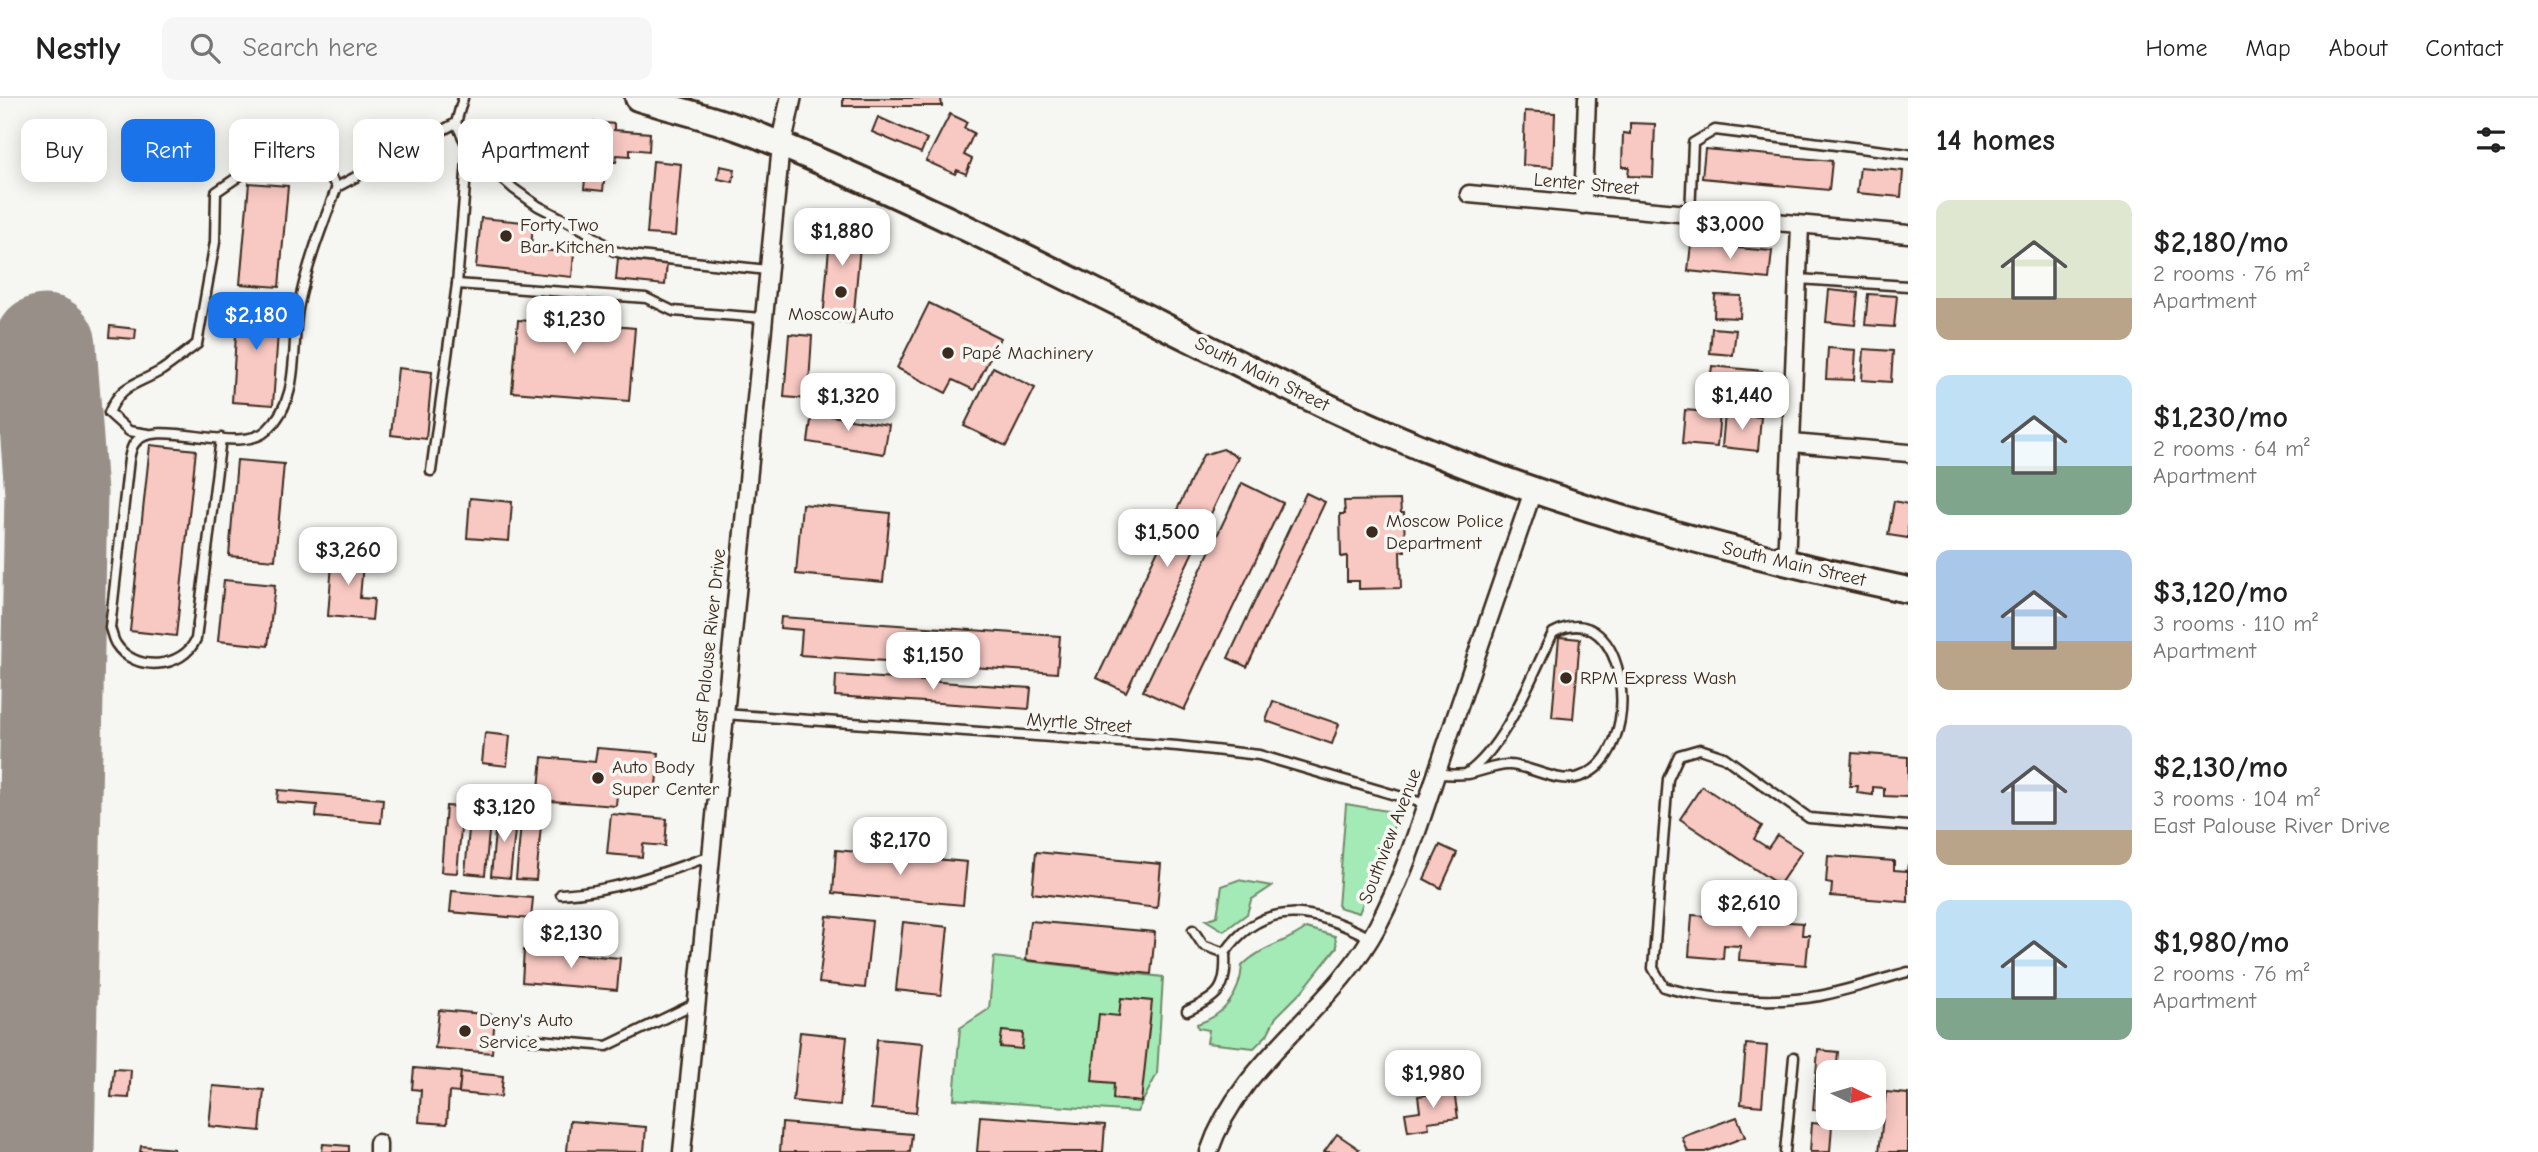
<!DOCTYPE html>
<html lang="en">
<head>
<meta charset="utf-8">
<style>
	body { margin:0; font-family:"Comic Neue",sans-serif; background:#f6f6f6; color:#222; height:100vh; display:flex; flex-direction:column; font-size:26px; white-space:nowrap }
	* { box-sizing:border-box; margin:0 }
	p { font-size:23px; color:#767676 }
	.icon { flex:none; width:38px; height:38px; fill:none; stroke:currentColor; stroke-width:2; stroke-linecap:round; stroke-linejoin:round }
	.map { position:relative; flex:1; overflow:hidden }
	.details { display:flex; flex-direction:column; background:#fff; width:630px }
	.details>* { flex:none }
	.banner { position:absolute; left:21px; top:21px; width:665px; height:63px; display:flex; gap:14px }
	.needle { width:46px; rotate:95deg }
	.tools { position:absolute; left:1816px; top:962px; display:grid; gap:14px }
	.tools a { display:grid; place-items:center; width:70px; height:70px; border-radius:14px; background:#fff; box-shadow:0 4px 18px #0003; font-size:35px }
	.price { position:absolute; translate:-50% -60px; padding:0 16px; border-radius:14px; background:#fff; color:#222; font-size:23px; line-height:46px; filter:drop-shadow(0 2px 4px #0008) }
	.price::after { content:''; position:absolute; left:50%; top:42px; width:21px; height:16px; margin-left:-10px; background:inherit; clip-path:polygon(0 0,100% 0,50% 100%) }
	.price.on { background:#1a73e8; color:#fff }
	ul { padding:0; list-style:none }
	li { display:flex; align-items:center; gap:21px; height:175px; padding:0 28px }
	li span { display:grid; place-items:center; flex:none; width:196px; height:140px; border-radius:14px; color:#555 }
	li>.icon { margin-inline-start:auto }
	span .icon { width:84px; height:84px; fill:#fffc; stroke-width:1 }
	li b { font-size:30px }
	h2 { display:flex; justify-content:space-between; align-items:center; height:84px; padding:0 28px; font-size:30px }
	.tag { padding:0 24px; border-radius:14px; background:#fff; box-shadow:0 4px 18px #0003; font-size:24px; line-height:63px }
	.tag.on { background:#1a73e8; color:#fff }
	header { display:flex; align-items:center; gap:42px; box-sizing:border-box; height:98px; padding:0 35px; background:#fff; border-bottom:2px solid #e0e0e0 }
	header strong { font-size:33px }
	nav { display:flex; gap:38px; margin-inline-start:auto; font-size:24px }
	.search { width:490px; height:63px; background:#f6f6f6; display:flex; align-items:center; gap:18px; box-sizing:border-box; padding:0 24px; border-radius:14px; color:#767676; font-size:26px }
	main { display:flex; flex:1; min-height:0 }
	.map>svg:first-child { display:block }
</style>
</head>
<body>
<header>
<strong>Nestly</strong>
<div class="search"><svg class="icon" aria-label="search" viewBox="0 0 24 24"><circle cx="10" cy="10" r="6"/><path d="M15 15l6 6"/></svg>Search here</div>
<nav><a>Home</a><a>Map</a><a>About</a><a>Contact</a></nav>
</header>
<main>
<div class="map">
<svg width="1908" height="1054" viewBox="0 0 1908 1054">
	<rect width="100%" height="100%" fill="#f6f6f2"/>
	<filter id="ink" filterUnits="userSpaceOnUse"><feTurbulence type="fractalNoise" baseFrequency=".0143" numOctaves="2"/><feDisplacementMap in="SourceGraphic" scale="14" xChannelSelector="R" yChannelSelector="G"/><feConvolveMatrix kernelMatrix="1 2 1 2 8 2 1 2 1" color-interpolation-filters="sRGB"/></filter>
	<g filter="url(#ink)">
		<!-- green -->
		<g fill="#a4eab6" stroke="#708a6a" stroke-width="2">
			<path d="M1346 706 1399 715 1359 815 1338 809Z"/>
			<path d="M1238 782 1272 788 1251 802 1247 816 1224 833 1206 822 1217 818 1222 788Z"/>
			<path d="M1306 830 1335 838 1337 849 1302 893 1276 919 1267 937 1254 950 1207 945 1209 932 1198 930 1197 926C1223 918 1240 898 1242 868 1261 848 1285 846 1306 830Z"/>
			<path d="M994 859 1163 879 1157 976 1137 1014 954 1001 960 930 989 911Z"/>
		</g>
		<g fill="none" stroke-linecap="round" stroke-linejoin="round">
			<!-- runway -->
			<path stroke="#989088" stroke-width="103" d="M43 1054 56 395 45 248"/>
		</g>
		<!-- building -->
		<g fill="#f8c8c2" stroke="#3b2a1e" stroke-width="2">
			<path d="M843 0H941L942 8H843Z"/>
			<path d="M1525 13 1555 15 1553 69 1523 67Z"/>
			<path d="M950 16 967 24 964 30 974 35 964 57 972 61 966 76 957 72 955 76 926 63Z"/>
			<path d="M878 19 927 41 921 55 872 34Z"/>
			<path d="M595 24 614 26V32L650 35 649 53 630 51V58L617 57 616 64H606L603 93 584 91 587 62 553 59 556 28 594 31Z"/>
			<path d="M1630 25 1655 26 1653 79 1628 78 1629 69H1622L1623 35 1630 36Z"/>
			<path d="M1705 51 1832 63 1829 92 1702 80Z"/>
			<path d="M653 63 681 66 675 138 647 136Z"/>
			<path d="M720 68 735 71 733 84 718 81Z"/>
			<path d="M1860 69 1903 73 1901 99 1857 95Z"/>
			<path d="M249 85 288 88 279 189 240 186Z"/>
			<path d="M832 113 858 115 855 147 860 148 853 225 823 222Z"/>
			<path d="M481 120 533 125 531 151 574 155 572 179 476 169Z"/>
			<path d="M1691 146 1772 153 1769 181 1688 173Z"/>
			<path d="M618 160 667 164 665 187 616 182Z"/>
			<path d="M1829 192 1858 195 1855 227 1826 224Z"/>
			<path d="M1868 196 1897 198 1894 229 1865 227Z"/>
			<path d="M1715 197 1741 198 1740 220 1714 219Z"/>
			<path d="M238 202 280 205 273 307 232 304Z"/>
			<path d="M929 205 1000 240 974 292 953 282 946 295 897 270Z"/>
			<path d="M545 209 614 217 613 228 635 230 629 303 512 294 518 222 544 224Z"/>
			<path d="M110 228 136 231 135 241 109 239Z"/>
			<path d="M1712 230 1736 232 1733 257 1710 255Z"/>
			<path d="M789 236 812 238 808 301 784 299Z"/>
			<path d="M1828 250 1856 252 1854 282 1826 281Z"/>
			<path d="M1864 251 1893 253 1891 284 1862 282Z"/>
			<path d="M1712 268 1762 273 1759 296 1709 291Z"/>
			<path d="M993 269 1035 290 1006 348 964 328Z"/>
			<path d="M398 270 432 274 426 341 391 337Z"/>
			<path d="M1685 312 1720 315 1717 349 1682 346Z"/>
			<path d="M812 315 889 327 884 356 808 344Z"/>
			<path d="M1725 316 1761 319 1758 353 1722 349Z"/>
			<path d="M150 347 196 352 176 538 130 533Z"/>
			<path d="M1223 351 1238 359 1126 594 1097 580 1203 357Z"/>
			<path d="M237 362 284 366 275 462 229 458Z"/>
			<path d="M1242 385 1283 405 1184 612 1143 593Z"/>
			<path d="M1306 395 1325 404 1247 569 1228 560Z"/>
			<path d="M470 400 512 404 509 443 467 440Z"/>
			<path d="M1400 402 1401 415H1404L1405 453H1400L1401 490 1359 491V483H1347V458L1341 459 1340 416H1345L1344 403Z"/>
			<path d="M1894 403 1908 406V440L1888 437Z"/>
			<path d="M802 406 890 415 883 484 796 476Z"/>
			<path d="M333 452 364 454 360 500 374 501 372 522 328 518Z"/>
			<path d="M224 482 275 487 268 548 218 543Z"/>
			<path d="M781 519 1060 538 1057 575 800 557 802 532 780 530Z"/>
			<path d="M1559 539 1580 541 1573 621 1552 619Z"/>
			<path d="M836 577 1031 590 1029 611 835 598Z"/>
			<path d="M1273 603 1339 626 1332 646 1266 623Z"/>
			<path d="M485 635 510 638 507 668 482 665Z"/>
			<path d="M597 650 659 655 655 699 617 696 616 708 538 702 542 659 595 664Z"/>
			<path d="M1852 655 1908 659V699L1884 698V690L1873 689V697L1857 695 1858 688H1850Z"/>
			<path d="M1702 688 1762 728 1754 741 1768 750 1777 737 1802 753 1779 787 1680 721Z"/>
			<path d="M278 692 383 701 381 725 316 719 317 707 277 704Z"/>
			<path d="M446 708 463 709 457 775 441 774Z"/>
			<path d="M471 710 491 712 485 777 465 775Z"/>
			<path d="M497 712 517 714 510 780 491 778Z"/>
			<path d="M522 714 542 716 536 782 516 781Z"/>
			<path d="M611 716 667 721 665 748 643 746 642 759 607 756Z"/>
			<path d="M1440 747 1457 755 1441 790 1424 781Z"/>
			<path d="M836 752 967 764 963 807 833 795Z"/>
			<path d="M1036 754 1161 766 1157 810 1032 795Z"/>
			<path d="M1828 758 1894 763V772L1907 773 1908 766V804L1831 798 1832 786 1826 785Z"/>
			<path d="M452 793 533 800 531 821 450 814Z"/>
			<path d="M1692 817 1803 825 1802 837H1809L1806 867 1739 862 1740 848 1724 847 1723 861 1689 858Z"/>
			<path d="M827 818 872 823 865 890 819 885Z"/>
			<path d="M1030 823 1155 834 1151 876 1026 862Z"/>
			<path d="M903 824 948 829 941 897 896 892Z"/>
			<path d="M524 852 620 860 617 892 522 884Z"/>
			<path d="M1121 900 1152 903 1141 1004 1113 1001 1114 985 1092 983 1099 916 1119 918Z"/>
			<path d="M439 912 495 917 492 955 435 950Z"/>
			<path d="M1002 933 1023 935 1022 951 1000 949Z"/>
			<path d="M800 934 847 939 840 1008 793 1003Z"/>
			<path d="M877 941 923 945 916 1015 871 1011Z"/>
			<path d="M1746 946 1767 948 1762 1008 1741 1006Z"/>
			<path d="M1818 952 1838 954 1836 975H1829V1013L1813 1012Z"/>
			<path d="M414 970 461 974 459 995 449 994 447 1026 419 1024 421 992 412 991Z"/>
			<path d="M114 971 131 972 129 1000 111 999Z"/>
			<path d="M461 974 503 978 501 999 459 995Z"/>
			<path d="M213 988 264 992 260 1033 209 1028Z"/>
			<path d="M1454 993 1458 1020 1428 1024 1429 1030 1408 1033 1405 1015 1420 1013 1418 998Z"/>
			<path d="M1886 994 1908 996V1054H1879Z"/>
			<path d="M980 1018 1105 1027 1103 1054H977Z"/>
			<path d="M1737 1019 1745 1039 1705 1054H1688L1682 1039Z"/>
			<path d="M570 1023 646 1029 644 1054 567 1053Z"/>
			<path d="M782 1025 912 1036 910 1054H780Z"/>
			<path d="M1812 1025 1832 1027 1830 1054H1810Z"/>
			<path d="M1337 1036 1359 1051 1357 1054H1324Z"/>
			<path d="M323 1046 349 1048V1054H322Z"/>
			<path d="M141 1048 174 1051V1054H140Z"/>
		</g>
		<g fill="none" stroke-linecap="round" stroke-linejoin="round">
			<defs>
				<g id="service">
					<path d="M468 50 514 91 538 108 584 132 614 153 630 157 767 172"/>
					<path d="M1690 117 1693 45 1715 32 1908 56"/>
					<path d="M1798 181 1908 188"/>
					<path d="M457 186 646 200 673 213 762 220"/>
					<path d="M148 336 129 333 109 315C121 285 137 287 162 272 174 264 185 255 197 246L215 144 216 94 254 68 295 48 315 56 337 89"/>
					<path d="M221 340 196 541C183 571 134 575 116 546 113 542 112 535 110 530L129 361C130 357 131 350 134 346 154 317 239 359 267 332 301 301 291 252 298 211 306 169 322 128 337 89L456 25"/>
					<path d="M431 373 457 186 468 50 456 25 463 0"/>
					<path d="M724 616 1177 648 1259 657 1426 706"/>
					<path d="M1436 676C1446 676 1458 677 1468 676 1481 674 1497 666 1510 667 1531 668 1557 686 1579 679 1648 658 1628 493 1553 535 1531 579 1506 648 1466 676"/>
					<path d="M1908 728 1809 720 1724 659 1700 651 1679 657 1668 681 1653 870 1664 889C1707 902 1775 906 1819 898 1849 892 1879 882 1908 874"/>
					<path d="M561 796C614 793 660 776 710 758"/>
					<path d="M1193 832 1203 847 1225 855C1264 798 1317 812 1370 840"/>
					<path d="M1187 913C1219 898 1227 892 1225 855"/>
					<path d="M528 941 607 948 696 905"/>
					<path d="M1785 1054 1794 959"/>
				</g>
				<g id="minor">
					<path d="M1469 96 1908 136"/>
					<path d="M1583 107 1587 0"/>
					<path d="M1792 345 1908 355"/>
					<path d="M1786 466 1800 128"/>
					<path d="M378 1054V1045"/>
					<path d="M682 1054 781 47"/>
					<path d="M1209 1054C1240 962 1334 912 1378 827 1406 774 1423 715 1442 659 1472 570 1502 482 1533 393"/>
				</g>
				<path id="tertiary" d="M781 47 791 0"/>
				<path id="trunk" d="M638 0C679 13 723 22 762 39 900 95 1033 162 1166 229 1252 272 1338 316 1427 352 1583 416 1744 457 1908 492"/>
			</defs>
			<!-- service casing -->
			<use href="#service" stroke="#3b2a1e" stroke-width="13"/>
			<!-- minor casing -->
			<use href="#minor" stroke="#3b2a1e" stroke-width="21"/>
			<!-- tertiary casing -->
			<use href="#tertiary" stroke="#3b2a1e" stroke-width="24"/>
			<!-- trunk casing -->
			<use href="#trunk" stroke="#3b2a1e" stroke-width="30"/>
			<!-- service -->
			<use href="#service" stroke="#f6f6f2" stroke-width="8"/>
			<!-- minor -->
			<use href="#minor" stroke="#f6f6f2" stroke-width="16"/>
			<!-- tertiary -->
			<use href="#tertiary" stroke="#f6f6f2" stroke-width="19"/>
			<!-- trunk -->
			<use href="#trunk" stroke="#f6f6f2" stroke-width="24"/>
		</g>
	</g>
	<!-- markers -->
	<g fill="#3b2a1e" stroke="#f6f6f2" stroke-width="2.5">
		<circle cx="506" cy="138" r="7"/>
		<circle cx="841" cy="194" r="7"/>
		<circle cx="948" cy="255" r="7"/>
		<circle cx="1372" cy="434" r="7"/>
		<circle cx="1566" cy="580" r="7"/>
		<circle cx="598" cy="680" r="7"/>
		<circle cx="465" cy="933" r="7"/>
	</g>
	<g text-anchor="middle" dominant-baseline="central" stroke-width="7" stroke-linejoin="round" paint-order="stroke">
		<!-- street labels -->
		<g font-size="19" fill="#3b2a1e" stroke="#f6f6f2">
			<text transform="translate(1586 86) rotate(5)">Lenter Street</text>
			<text transform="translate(1262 276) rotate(26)">South Main Street</text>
			<text transform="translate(1794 466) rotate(13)">South Main Street</text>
			<text transform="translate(709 548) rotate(-84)">East Palouse River Drive</text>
			<text transform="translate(1079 625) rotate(4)">Myrtle Street</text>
			<text transform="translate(1390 738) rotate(-69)">Southview Avenue</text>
		</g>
		<!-- poi labels -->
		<g font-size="19" fill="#3b2a1e" stroke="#f6f6f2" text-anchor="start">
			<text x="520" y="127">Forty Two<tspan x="520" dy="22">Bar Kitchen</tspan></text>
			<text x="841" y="216" text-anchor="middle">Moscow Auto</text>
			<text x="962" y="255">Papé Machinery</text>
			<text x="1386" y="423">Moscow Police<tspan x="1386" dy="22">Department</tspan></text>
			<text x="1580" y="580">RPM Express Wash</text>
			<text x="612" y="669">Auto Body<tspan x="612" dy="22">Super Center</tspan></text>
			<text x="479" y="922">Deny's Auto<tspan x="479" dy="22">Service</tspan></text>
		</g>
	</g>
</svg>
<div class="tools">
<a><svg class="needle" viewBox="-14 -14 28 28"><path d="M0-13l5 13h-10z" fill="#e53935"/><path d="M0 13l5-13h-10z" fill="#767676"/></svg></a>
</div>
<b class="price" style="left:1730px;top:163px">$3,000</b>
<b class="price" style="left:842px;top:170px">$1,880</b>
<b class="price on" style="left:256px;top:254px">$2,180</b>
<b class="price" style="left:574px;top:258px">$1,230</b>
<b class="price" style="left:1742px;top:334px">$1,440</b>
<b class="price" style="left:848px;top:335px">$1,320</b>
<b class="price" style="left:1167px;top:471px">$1,500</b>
<b class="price" style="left:348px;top:489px">$3,260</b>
<b class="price" style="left:933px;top:594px">$1,150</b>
<b class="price" style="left:504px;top:746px">$3,120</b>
<b class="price" style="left:900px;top:779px">$2,170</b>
<b class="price" style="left:1749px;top:842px">$2,610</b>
<b class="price" style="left:571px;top:872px">$2,130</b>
<b class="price" style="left:1433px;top:1012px">$1,980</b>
<div class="banner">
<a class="tag">Buy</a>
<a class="tag on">Rent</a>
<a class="tag">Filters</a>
<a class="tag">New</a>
<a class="tag">Apartment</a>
</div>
</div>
<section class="details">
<h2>14 homes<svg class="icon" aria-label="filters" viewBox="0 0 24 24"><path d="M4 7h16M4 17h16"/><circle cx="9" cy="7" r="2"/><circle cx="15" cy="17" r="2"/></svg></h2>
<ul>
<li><span style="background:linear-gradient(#dfe7d0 70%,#b9a48a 0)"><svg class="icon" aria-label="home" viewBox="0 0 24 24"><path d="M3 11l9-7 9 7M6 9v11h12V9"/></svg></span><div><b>$2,180/mo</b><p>2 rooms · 76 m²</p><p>Apartment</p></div></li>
<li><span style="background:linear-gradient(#bfe0f5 65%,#7fa58c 0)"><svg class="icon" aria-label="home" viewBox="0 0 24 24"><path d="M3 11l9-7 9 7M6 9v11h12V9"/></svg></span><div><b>$1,230/mo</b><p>2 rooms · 64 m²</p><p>Apartment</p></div></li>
<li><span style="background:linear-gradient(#a9c7e8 65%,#b9a48a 0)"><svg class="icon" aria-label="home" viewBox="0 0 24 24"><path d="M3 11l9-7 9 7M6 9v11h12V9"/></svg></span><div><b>$3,120/mo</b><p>3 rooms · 110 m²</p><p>Apartment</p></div></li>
<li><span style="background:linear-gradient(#c9d6e8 75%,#b9a48a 0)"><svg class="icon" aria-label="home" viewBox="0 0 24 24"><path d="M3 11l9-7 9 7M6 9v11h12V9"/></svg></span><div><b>$2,130/mo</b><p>3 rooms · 104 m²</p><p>East Palouse River Drive</p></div></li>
<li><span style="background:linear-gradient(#bfe0f5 70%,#7fa58c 0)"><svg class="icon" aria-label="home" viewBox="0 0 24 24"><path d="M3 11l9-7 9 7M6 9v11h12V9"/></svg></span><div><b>$1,980/mo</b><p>2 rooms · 76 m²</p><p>Apartment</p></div></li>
</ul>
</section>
</main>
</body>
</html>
